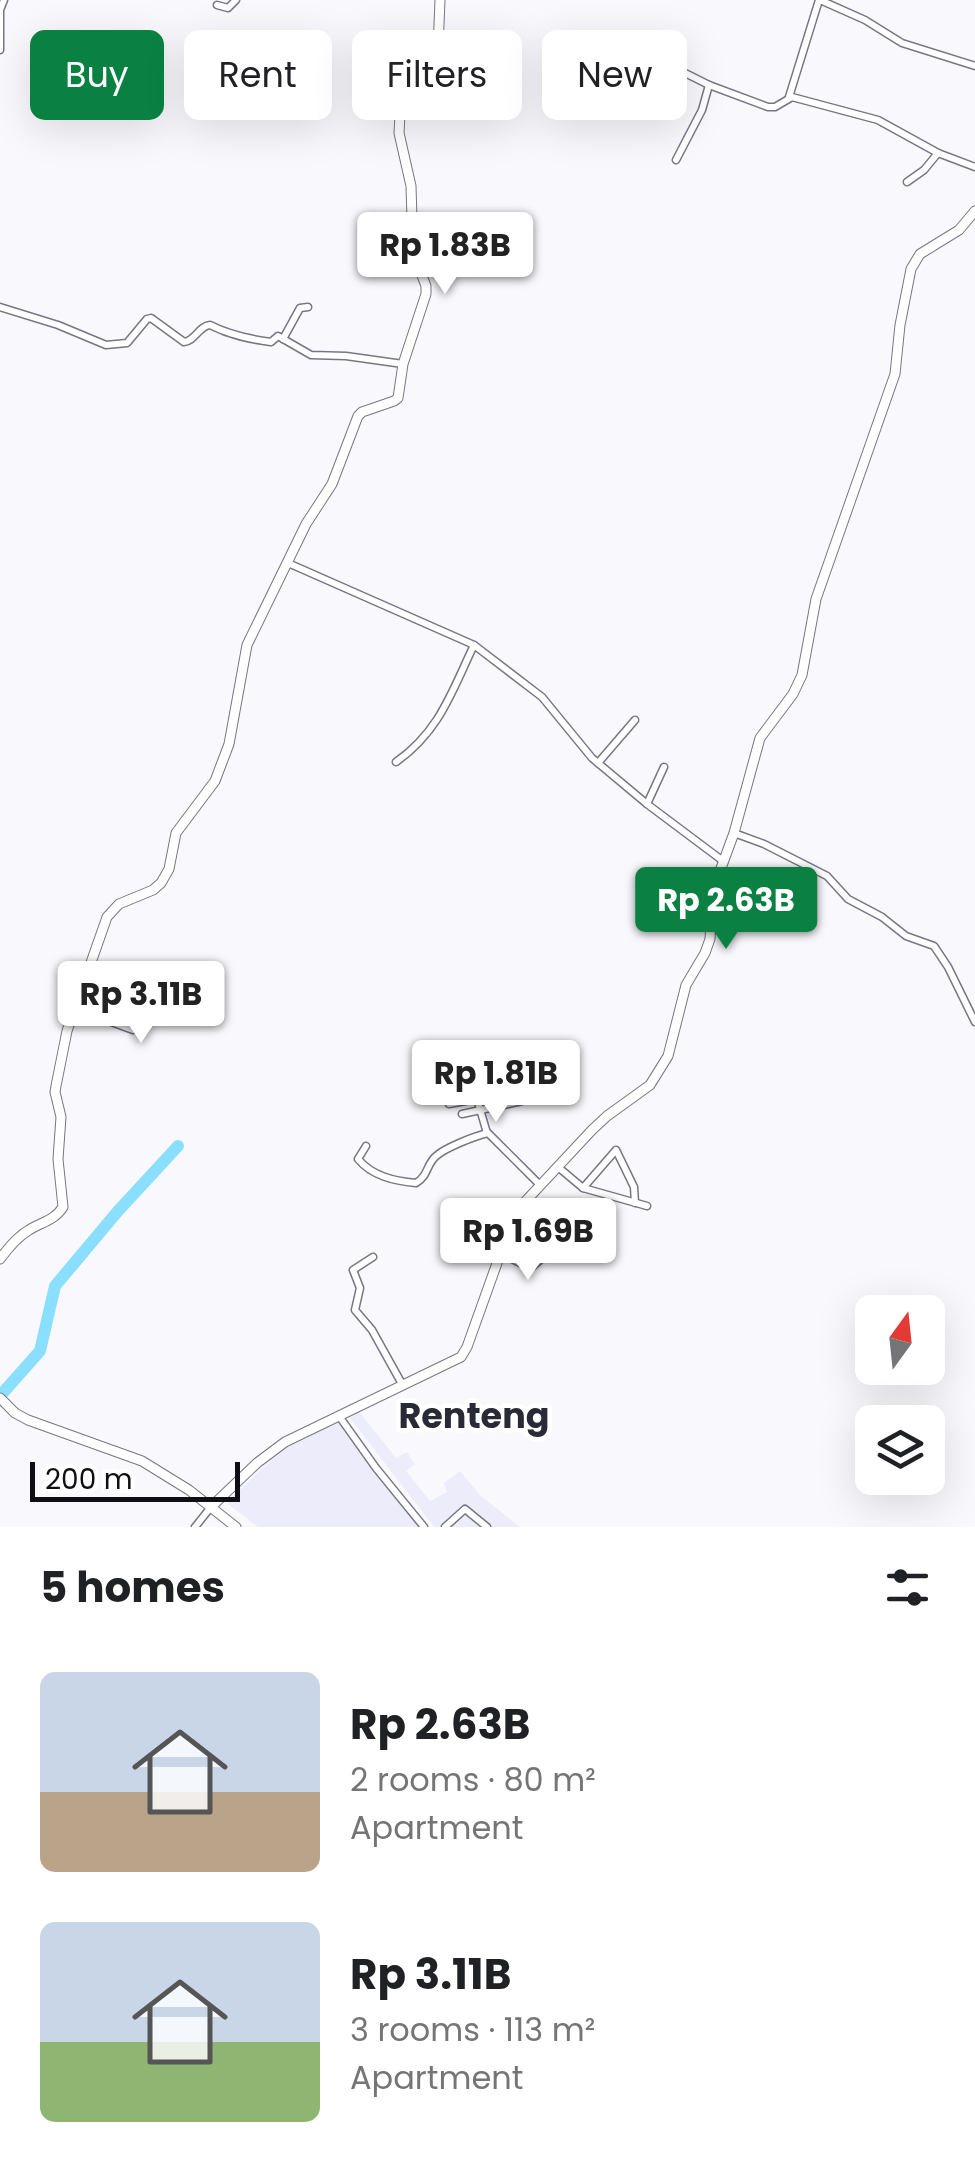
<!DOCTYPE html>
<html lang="en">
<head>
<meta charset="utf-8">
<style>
	body { margin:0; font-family:Poppins,sans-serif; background:#f2f2f2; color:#202124; height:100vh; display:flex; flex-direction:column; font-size:38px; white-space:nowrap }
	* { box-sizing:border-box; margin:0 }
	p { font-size:32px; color:#757577 }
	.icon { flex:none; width:55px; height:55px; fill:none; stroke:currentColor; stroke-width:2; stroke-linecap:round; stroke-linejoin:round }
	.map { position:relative; height:1527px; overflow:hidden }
	.sheet { display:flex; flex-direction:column; background:#fff; flex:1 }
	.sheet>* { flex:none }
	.hud { position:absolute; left:30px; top:30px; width:915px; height:90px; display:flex; gap:20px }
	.needle { width:65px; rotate:15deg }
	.controls { position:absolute; left:855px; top:1295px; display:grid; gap:20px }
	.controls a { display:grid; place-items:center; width:90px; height:90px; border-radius:15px; background:#fff; box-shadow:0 10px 40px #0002; font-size:50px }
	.scale { position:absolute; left:30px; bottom:25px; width:210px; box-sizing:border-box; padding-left:10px; border:5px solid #0f0e14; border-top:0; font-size:28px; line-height:35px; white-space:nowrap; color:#0f0e14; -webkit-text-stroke:8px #fff; paint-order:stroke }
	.price { position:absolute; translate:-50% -85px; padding:0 22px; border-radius:10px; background:#fff; color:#222; font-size:32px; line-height:65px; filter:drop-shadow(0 2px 5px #0008) }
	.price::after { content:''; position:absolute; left:50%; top:60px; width:30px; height:22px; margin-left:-15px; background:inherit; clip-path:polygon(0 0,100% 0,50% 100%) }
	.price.current { background:#0b8043; color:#fff }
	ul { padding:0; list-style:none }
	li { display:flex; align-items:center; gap:30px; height:250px; padding:0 40px }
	li span { display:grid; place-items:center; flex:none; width:280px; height:200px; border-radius:15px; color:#555 }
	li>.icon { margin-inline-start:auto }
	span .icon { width:120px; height:120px; fill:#fffc; stroke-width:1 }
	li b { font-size:42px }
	h2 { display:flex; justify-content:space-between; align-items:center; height:120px; padding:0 40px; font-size:42px }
	.pill { padding:0 35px; border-radius:15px; background:#fff; box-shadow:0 10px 40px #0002; font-size:35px; line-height:90px }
	.pill.current { background:#0b8043; color:#fff }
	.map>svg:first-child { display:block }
</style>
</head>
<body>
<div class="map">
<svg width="975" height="1527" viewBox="0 0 975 1527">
	<rect width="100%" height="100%" fill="#f9f9fd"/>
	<!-- built -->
	<g fill="#ececfb">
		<path d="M353 1404 396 1458 407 1452 415 1464 406 1471 430 1501 447 1492 444 1483 460 1471 481 1496 520 1527H434L343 1409Z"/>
		<path d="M336 1420 422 1527H258L228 1504 229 1500 284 1448Z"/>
	</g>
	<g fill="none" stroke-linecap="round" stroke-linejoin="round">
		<!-- river -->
		<path stroke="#8bdffe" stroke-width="12" d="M0 1396 40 1351 55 1286 118 1211 178 1146"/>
		<defs>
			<g id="street">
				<path d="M820 0 865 20 902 43 975 66"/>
				<path d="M217 5 228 8 236 0"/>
				<path d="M409 41 437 43"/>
				<path d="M0 50V10L4 0"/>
				<path d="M667 64 709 85 768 107H775L792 97 878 120 938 153 975 167"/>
				<path d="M789 97 819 0"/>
				<path d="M676 160 702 110 709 85"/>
				<path d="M907 182 924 170 938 153"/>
				<path d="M0 307 58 325 106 345 127 343 147 319 151 318 184 342C195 341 199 326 210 325 230 335 248 339 271 342L278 336 311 355 346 356 403 364"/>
				<path d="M283 339 300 308 308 307"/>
				<path d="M288 563 474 645 542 697 592 758 647 804 723 861"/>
				<path d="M396 762C440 731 452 691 474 645"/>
				<path d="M598 763 635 720"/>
				<path d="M647 804 664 767"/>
				<path d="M734 833 764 844 827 876 848 899 882 917 906 936 934 946 948 967 975 1022"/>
				<path d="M76 1009 133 1030 141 1017 163 1014 178 989"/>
				<path d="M477 1099 487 1133"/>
				<path d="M449 1104 521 1091"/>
				<path d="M462 1114 522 1101 518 1068"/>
				<path d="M366 1146 358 1159C372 1176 394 1181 416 1183 428 1176 426 1166 435 1157 444 1148 475 1136 488 1133L540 1185"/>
				<path d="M558 1167 583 1188 647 1206"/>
				<path d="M583 1188 616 1150 634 1187 635 1203"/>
				<path d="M500 1253 522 1264 533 1266 554 1248"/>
				<path d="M373 1257 353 1270 360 1288 355 1310 372 1330 402 1384"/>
				<path d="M339 1416 376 1468 424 1527"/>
				<path d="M195 1527 211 1507"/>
				<path d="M445 1527 465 1509 487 1527"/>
			</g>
			<g id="secondary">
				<path d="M0 1259C8 1248 17 1237 29 1230 42 1222 55 1220 63 1207L58 1159 61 1117 55 1092 56 1086 67 1031 107 917 119 904 153 890 161 883 169 869 176 833 215 781 229 744 247 645 306 524 332 484 358 416 362 412 394 401 398 398 403 364 426 294V286L413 252 411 186 399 133 401 96 405 88C416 82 430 86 437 73L440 0"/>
				<path d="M0 1398 15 1413 28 1420 142 1461 189 1490 236 1527"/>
				<path d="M211 1507 257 1463 285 1442 461 1357 467 1347 511 1224 522 1205 592 1130 607 1116 650 1085 668 1056 686 985 705 953 710 939 712 907 717 879 734 833 760 738 793 694 802 675 816 599 895 374 900 325 911 269 920 254 959 230 975 211"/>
			</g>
		</defs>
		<!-- street casing -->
		<use href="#street" stroke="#767686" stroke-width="9"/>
		<!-- secondary casing -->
		<use href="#secondary" stroke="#767686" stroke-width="11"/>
		<!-- street -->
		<use href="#street" stroke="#fff" stroke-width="6"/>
		<!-- secondary -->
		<use href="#secondary" stroke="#fff" stroke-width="9"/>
	</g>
	<g text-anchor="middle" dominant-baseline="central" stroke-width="9" stroke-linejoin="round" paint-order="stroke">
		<!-- quarter labels -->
		<g font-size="35" font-weight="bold" fill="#2a2a37" stroke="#fff">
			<text x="474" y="1415">Renteng</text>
		</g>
	</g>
</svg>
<div class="controls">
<a><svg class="needle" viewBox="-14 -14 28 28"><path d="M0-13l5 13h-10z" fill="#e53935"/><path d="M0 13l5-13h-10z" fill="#757577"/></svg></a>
<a><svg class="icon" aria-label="layers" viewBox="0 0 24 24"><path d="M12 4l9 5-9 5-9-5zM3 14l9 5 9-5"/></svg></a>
</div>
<div class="scale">200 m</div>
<b class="price" style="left:445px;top:297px">Rp 1.83B</b>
<b class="price current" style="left:726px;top:952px">Rp 2.63B</b>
<b class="price" style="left:141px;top:1046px">Rp 3.11B</b>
<b class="price" style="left:496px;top:1125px">Rp 1.81B</b>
<b class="price" style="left:528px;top:1283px">Rp 1.69B</b>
<div class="hud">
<a class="pill current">Buy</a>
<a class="pill">Rent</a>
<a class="pill">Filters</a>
<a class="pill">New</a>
</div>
</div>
<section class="sheet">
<h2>5 homes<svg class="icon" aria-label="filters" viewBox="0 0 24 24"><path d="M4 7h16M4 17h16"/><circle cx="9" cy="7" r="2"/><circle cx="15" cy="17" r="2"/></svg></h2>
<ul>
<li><span style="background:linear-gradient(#c9d6e8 60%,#b9a48a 0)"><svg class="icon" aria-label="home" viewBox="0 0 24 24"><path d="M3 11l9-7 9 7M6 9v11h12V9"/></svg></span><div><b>Rp 2.63B</b><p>2 rooms · 80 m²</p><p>Apartment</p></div></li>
<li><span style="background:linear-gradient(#c9d6e8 60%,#8fb573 0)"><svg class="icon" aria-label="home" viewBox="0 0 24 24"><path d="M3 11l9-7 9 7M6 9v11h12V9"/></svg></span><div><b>Rp 3.11B</b><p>3 rooms · 113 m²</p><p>Apartment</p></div></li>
</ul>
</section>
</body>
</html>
